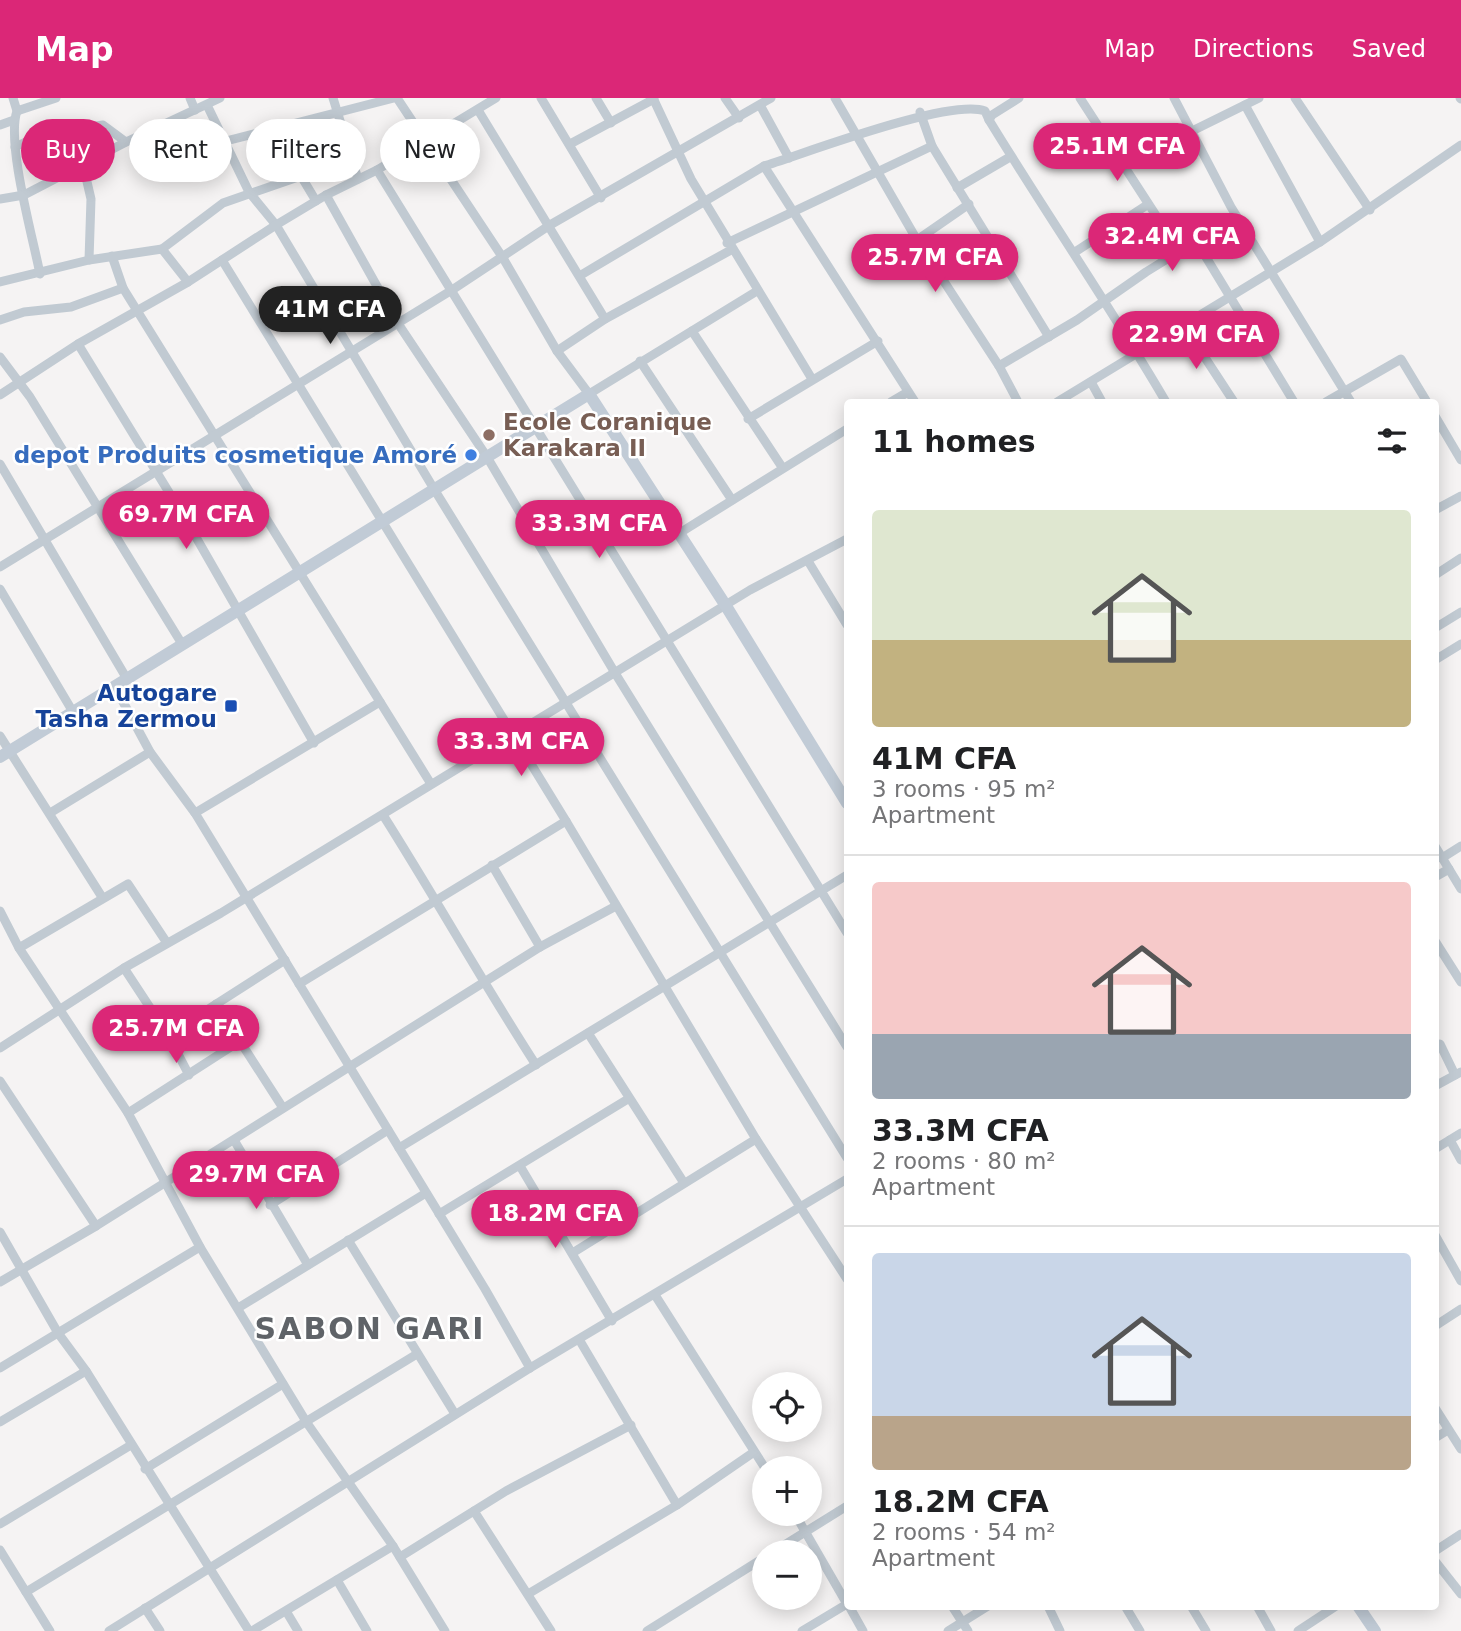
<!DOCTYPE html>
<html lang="en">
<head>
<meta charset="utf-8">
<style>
	body { margin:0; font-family:"DejaVu Sans",sans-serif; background:#f2f2f2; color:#202124; height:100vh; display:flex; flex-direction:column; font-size:26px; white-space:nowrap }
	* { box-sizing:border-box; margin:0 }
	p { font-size:23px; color:#757577 }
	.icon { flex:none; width:38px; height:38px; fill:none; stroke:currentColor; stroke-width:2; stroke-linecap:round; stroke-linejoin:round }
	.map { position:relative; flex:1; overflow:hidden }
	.drawer { position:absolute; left:844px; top:301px; width:595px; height:1211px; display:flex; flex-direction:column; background:#fff; border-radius:7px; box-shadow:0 4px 18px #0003 }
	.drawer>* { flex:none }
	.hud { position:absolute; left:21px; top:21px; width:665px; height:63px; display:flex; gap:14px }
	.fabs { position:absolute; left:752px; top:1274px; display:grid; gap:14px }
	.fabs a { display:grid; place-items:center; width:70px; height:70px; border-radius:50%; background:#fff; box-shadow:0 4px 18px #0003; font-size:35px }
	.price { position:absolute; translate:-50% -60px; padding:0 16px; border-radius:24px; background:#db2777; color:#fff; font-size:23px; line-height:46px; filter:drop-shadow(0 2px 4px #0008) }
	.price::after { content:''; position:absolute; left:50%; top:42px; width:21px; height:16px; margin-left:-10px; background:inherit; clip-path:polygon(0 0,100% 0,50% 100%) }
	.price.on { background:#222; color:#fff }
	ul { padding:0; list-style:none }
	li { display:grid; align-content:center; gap:14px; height:371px; padding:0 28px }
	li+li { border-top:2px solid #e0e0e0 }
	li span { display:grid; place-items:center; height:217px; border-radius:7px; color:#555 }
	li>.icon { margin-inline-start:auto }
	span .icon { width:126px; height:126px; fill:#fffc; stroke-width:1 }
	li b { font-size:30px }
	h2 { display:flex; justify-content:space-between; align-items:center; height:84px; padding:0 28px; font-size:30px }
	.pill { padding:0 24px; border-radius:32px; background:#fff; box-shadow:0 4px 18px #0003; font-size:24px; line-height:63px }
	.pill.on { background:#db2777; color:#fff }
	header { display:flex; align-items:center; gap:42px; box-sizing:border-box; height:98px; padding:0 35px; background:#db2777; color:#fff }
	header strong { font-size:33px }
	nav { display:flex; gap:38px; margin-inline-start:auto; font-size:24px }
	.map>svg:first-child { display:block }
</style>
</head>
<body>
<header>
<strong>Map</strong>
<nav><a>Map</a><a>Directions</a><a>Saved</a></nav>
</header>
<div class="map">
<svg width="1461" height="1533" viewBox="0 0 1461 1533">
	<rect width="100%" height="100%" fill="#f5f3f3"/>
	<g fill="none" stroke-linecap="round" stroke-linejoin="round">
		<!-- street -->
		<g stroke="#c1cad2" stroke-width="9">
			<path d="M13 0 17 13C6 44 33 140 40 176"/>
			<path d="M190 0 195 12"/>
			<path d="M333 0 358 81"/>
			<path d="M397 0 503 160 557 253 589 296 757 193"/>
			<path d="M541 0 601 100"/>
			<path d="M596 0 611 25"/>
			<path d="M653 0 691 81 812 281"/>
			<path d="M725 0 739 20"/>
			<path d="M835 0 917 142 999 268 1018 304"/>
			<path d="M1019 0 992 17 989 22C1047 117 1110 208 1166 304"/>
			<path d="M1080 0 1179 153"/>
			<path d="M1174 0 1231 109 1351 304"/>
			<path d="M1295 0 1370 112"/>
			<path d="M1460 0 1461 1"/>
			<path d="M207 7 249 94 276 127 434 391 847 1060"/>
			<path d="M760 7 789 60"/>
			<path d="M1245 7 1320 144"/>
			<path d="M478 12 605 221"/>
			<path d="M17 13 56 0"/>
			<path d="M920 14 932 48 1049 239"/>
			<path d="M0 27 14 22"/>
			<path d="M286 28 301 78 316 103"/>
			<path d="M75 32 91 101 89 162"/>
			<path d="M1190 34 1259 0"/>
			<path d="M226 43 394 0"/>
			<path d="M570 46 654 1"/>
			<path d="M15 49 43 36 103 27 126 44 220 0"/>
			<path d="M764 68C806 55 950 0 985 13L989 22"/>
			<path d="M377 72 847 835"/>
			<path d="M957 90 1010 59"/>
			<path d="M326 97 397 224 487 359 615 575 847 949"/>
			<path d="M0 101 24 97 126 44"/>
			<path d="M917 142 969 106"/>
			<path d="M727 145 932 48"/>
			<path d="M162 151 223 105 301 78"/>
			<path d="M1075 154 1147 107"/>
			<path d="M112 158 123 190 431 686"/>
			<path d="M222 162 566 723 756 1041 847 1181"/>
			<path d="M581 177 764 68 915 304"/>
			<path d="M0 184 89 162 162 151 188 184"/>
			<path d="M0 222 24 214 71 209 123 190"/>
			<path d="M1183 226 1234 304"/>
			<path d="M692 233 782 369"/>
			<path d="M78 246 189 427 314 645"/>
			<path d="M557 253 605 221 731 152"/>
			<path d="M0 259 30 299 182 546"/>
			<path d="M640 263 732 402"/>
			<path d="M999 268 1077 222 1146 174 1193 145 1198 146 1294 304"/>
			<path d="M1091 284 1102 304"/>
			<path d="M0 297 78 246 188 184 276 127 326 97 377 72 496 0"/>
			<path d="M891 304 908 294"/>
			<path d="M1057 304 1320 144 1461 47"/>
			<path d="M1326 304 1401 261 1427 304"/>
			<path d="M1435 318 1461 362"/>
			<path d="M748 321 878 243"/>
			<path d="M0 366 127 581"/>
			<path d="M1435 412 1461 398"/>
			<path d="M678 436 847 331"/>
			<path d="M808 463 847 527"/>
			<path d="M0 469 452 192 550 127 771 0"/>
			<path d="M1435 477 1461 460"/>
			<path d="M0 491 73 614"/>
			<path d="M1435 530 1461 514"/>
			<path d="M1435 562 1461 546"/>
			<path d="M115 589 150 654 195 715 485 1191 530 1270"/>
			<path d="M0 638 102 799"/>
			<path d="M50 715 150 654"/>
			<path d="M195 715 380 604"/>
			<path d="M383 717C435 799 483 885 536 967"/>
			<path d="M1435 748 1461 791"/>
			<path d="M1442 760 1461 748"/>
			<path d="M492 767 540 849"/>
			<path d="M1435 779 1449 771"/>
			<path d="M0 813 19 850 128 1015 200 1149 307 1325 393 1448 445 1533"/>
			<path d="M1435 843 1461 884"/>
			<path d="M19 850 128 786 167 845"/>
			<path d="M124 870 168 937 189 977"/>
			<path d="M299 886 566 723"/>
			<path d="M216 906 283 1010"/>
			<path d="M588 935 684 1085"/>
			<path d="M168 937 285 862"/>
			<path d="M1435 949 1440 946 1455 977"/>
			<path d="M0 950 124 870 221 815 750 492 847 441"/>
			<path d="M0 983 96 1128"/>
			<path d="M1435 988 1461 974"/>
			<path d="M128 1015 240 943"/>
			<path d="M234 1042 308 1167"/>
			<path d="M1450 1042 1461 1062"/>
			<path d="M399 1050 847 777"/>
			<path d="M1435 1051 1461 1035"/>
			<path d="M520 1068 612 1223"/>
			<path d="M270 1107 388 1032"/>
			<path d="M439 1116 628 1001"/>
			<path d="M0 1134 58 1235 86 1273 249 1533"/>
			<path d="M1435 1137 1461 1183"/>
			<path d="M348 1142 455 1316"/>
			<path d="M574 1154 756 1041"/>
			<path d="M0 1184 96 1128 540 849 616 808"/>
			<path d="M655 1197 765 1370"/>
			<path d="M238 1210 426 1095"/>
			<path d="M1435 1228 1461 1211"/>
			<path d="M580 1243 677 1407"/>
			<path d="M0 1270 200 1149"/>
			<path d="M1435 1310 1461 1351"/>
			<path d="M0 1324 86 1273"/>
			<path d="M1435 1340 1448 1332"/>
			<path d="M145 1371 283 1286"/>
			<path d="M474 1413 551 1533"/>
			<path d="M795 1416 847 1506"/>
			<path d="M0 1426 131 1347"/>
			<path d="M0 1452 50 1533"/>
			<path d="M1435 1453 1461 1436"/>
			<path d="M773 1454 847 1408"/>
			<path d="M400 1459 506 1393 631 1327"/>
			<path d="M1435 1463 1461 1496"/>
			<path d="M337 1482 367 1533"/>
			<path d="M26 1494 417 1256"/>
			<path d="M528 1496 677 1407 754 1354"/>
			<path d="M849 1508 863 1533"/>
			<path d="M952 1508 968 1533"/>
			<path d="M1048 1508 1060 1533"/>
			<path d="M1125 1508 1140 1533"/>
			<path d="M1191 1508 1206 1533"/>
			<path d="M1257 1508 1271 1533"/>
			<path d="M145 1510 160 1533"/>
			<path d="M286 1513 298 1533"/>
			<path d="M109 1533 530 1270 847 1081"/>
			<path d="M252 1533 393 1448"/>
			<path d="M647 1533 765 1459"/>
			<path d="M802 1533 847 1506"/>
			<path d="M948 1533 988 1508"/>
			<path d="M1298 1533 1336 1508"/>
		</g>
		<!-- secondary -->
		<g stroke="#c1cbd6" stroke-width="12">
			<path d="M0 659 589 296 726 508 847 705"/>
			<path d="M1358 1508 1375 1533"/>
		</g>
	</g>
	<!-- markers -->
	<circle fill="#8d6e63" stroke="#fff" stroke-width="2.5" cx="489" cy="337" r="7"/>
	<circle fill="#3f7fe0" stroke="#fff" stroke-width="2.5" cx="471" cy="357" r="7"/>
	<rect fill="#1a4fb4" stroke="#fff" stroke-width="2.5" x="224" y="601" width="14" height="14" rx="3.5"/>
	<g text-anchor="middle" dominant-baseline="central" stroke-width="5" stroke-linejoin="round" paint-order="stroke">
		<!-- education labels -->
		<g font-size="23" font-weight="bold" fill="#785e54" stroke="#fff" text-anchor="start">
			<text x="503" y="324">Ecole Coranique<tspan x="503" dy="26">Karakara II</tspan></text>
		</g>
		<!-- shop labels -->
		<g font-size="23" font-weight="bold" fill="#366cbe" stroke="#fff" text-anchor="end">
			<text x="457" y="357">depot Produits cosmetique Amoré</text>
		</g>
		<!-- transit labels -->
		<g font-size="23" font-weight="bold" fill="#164399" stroke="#fff" text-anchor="end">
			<text x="217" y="595">Autogare<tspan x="217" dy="26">Tasha Zermou</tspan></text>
		</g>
		<!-- district labels -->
		<g font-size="30" font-weight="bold" letter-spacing="2" fill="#5f6368" stroke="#fff">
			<text x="370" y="1230">SABON GARI</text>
		</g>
	</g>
</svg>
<div class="fabs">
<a><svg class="icon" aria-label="locate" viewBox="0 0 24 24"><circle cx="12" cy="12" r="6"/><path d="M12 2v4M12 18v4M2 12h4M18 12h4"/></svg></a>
<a>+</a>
<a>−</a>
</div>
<b class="price" style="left:1117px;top:85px">25.1M CFA</b>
<b class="price" style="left:1172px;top:175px">32.4M CFA</b>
<b class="price" style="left:935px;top:196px">25.7M CFA</b>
<b class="price on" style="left:330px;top:248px">41M CFA</b>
<b class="price" style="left:1196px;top:273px">22.9M CFA</b>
<b class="price" style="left:186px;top:453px">69.7M CFA</b>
<b class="price" style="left:599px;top:462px">33.3M CFA</b>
<b class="price" style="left:521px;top:680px">33.3M CFA</b>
<b class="price" style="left:176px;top:967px">25.7M CFA</b>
<b class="price" style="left:256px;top:1113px">29.7M CFA</b>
<b class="price" style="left:555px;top:1152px">18.2M CFA</b>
<div class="hud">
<a class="pill on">Buy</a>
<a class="pill">Rent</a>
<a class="pill">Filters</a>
<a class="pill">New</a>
</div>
<section class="drawer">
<h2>11 homes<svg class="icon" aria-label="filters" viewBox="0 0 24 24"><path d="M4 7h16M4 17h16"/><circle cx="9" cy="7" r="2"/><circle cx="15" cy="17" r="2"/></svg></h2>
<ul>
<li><span style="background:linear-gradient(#dfe7d0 60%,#c2b280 0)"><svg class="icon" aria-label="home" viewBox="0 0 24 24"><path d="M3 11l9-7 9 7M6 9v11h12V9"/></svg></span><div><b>41M CFA</b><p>3 rooms · 95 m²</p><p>Apartment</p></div></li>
<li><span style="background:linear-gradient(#f6c9c9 70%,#9aa5b1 0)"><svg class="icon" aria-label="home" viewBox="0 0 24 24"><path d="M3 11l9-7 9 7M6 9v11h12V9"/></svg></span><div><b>33.3M CFA</b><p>2 rooms · 80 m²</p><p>Apartment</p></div></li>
<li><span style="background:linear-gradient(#c9d6e8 75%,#b9a48a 0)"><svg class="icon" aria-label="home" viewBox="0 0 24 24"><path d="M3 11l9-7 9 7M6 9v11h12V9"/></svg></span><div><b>18.2M CFA</b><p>2 rooms · 54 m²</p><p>Apartment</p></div></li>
</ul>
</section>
</div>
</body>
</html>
